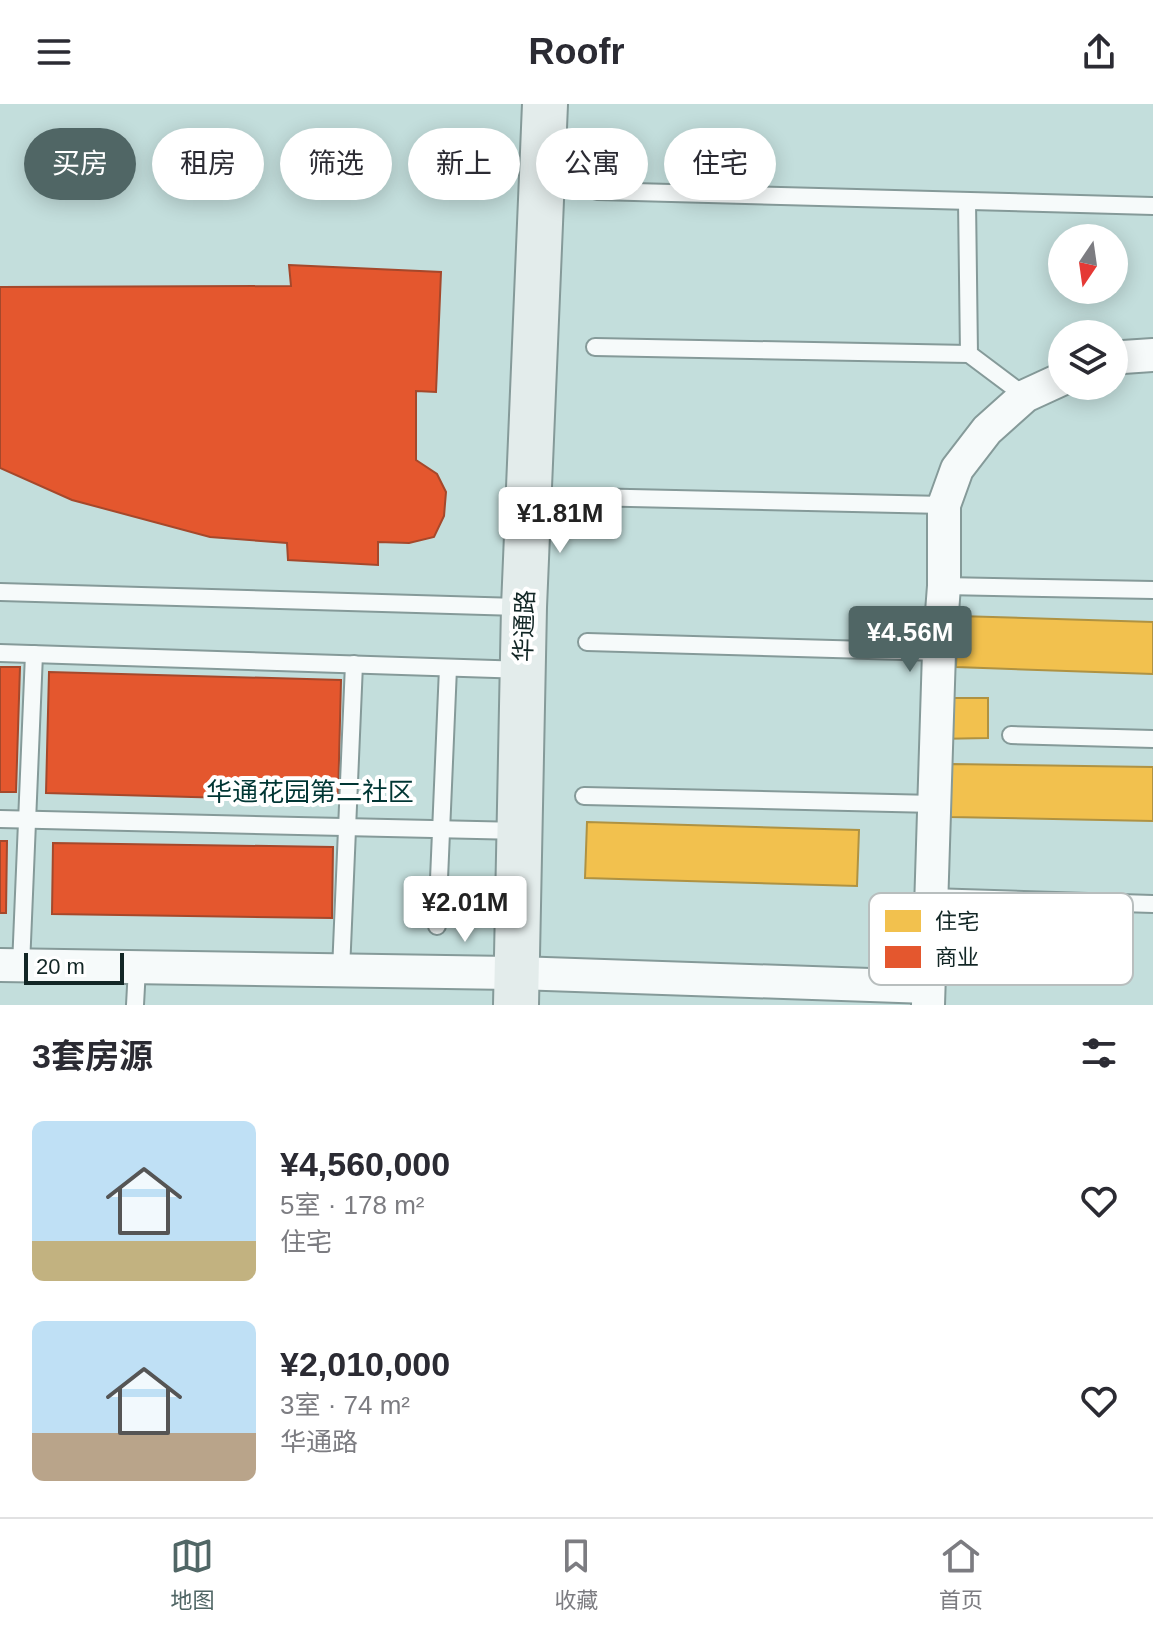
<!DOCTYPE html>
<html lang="zh">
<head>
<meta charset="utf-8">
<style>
	body { margin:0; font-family:Arial,"Noto Sans SC",sans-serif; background:#f7f7f7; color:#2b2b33; height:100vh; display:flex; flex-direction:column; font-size:30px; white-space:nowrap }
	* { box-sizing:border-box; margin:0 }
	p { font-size:26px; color:#7c7c81 }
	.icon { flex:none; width:44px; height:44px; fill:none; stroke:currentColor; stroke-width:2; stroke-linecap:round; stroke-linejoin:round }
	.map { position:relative; height:901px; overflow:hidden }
	.drawer { display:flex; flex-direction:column; background:#fff; flex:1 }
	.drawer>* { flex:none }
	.guide { position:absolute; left:24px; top:24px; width:1106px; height:72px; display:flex; gap:16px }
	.needle { width:52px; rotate:193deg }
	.controls { position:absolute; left:1048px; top:120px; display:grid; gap:16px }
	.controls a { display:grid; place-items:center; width:80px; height:80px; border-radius:50%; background:#fff; box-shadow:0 4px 20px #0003; font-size:40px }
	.scale { position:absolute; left:24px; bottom:20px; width:100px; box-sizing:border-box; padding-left:8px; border:4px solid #122625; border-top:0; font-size:22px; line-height:28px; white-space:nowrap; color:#122625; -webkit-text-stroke:6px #fff; paint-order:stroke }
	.price { position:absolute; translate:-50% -68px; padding:0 18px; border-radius:8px; background:#fff; color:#222; font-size:26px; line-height:52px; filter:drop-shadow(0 2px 4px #0008) }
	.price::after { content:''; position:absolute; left:50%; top:48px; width:24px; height:18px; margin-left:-12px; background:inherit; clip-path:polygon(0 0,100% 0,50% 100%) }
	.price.current { background:#506665; color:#fff }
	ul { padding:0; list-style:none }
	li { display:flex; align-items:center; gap:24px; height:200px; padding:0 32px }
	li span { display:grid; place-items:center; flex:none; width:224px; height:160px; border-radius:12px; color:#555 }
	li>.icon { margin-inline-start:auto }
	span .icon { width:96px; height:96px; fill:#fffc; stroke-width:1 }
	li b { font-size:34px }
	h2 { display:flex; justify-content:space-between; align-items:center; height:96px; padding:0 32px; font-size:34px }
	.pill { padding:0 28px; border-radius:36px; background:#fff; box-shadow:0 4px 20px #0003; font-size:28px; line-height:72px }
	.pill.current { background:#506665; color:#fff }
	header { display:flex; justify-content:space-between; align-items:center; height:104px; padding:0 32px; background:#fff; font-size:36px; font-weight:700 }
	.tabs { display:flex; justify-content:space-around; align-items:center; height:112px; border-top:2px solid #e1e1e2; background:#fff; font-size:22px; color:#7c7c81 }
	.tabs a { display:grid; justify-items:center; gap:4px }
	.tabs .current { color:#506665 }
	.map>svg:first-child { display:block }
</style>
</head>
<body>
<header><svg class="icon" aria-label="menu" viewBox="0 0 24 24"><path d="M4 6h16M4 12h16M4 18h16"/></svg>Roofr<svg class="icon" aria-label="share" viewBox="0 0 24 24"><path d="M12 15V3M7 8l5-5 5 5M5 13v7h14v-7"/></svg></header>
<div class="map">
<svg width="1153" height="901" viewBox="0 0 1153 901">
	<rect width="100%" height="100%" fill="#c3dedc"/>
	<!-- homes -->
	<g fill="#f2c14e" stroke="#af9242" stroke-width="2">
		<path d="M958 512 1153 518V570L956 563Z"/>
		<path d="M935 594H988V634L935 635Z"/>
		<path d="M951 660 1153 663V717L950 713Z"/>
		<path d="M587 718 859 726 857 782 585 774Z"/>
	</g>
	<!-- shops -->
	<g fill="#e4572e" stroke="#a5482b" stroke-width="2">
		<path d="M289 161 441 168 436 288 416 287V356L437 370 446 388 444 412 434 433 409 439 378 438V461L288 456 287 439 210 433 72 396 0 364V183L291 182Z"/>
		<path d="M0 563H20L16 688H0Z"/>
		<path d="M49 568 341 576 338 697 46 689Z"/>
		<path d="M0 737H7L6 809H0Z"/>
		<path d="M53 739 333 743 332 814 52 810Z"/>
	</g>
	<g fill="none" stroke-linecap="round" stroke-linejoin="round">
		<defs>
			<g id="lane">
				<path d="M597 87 1153 102"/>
				<path d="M967 97 969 250 1025 292"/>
				<path d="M595 243 969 250"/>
				<path d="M586 393 944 401"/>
				<path d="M944 482 1153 486"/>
				<path d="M0 488 522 503"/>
				<path d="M587 538 939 548"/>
				<path d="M0 549 522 566"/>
				<path d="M1011 631 1153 635"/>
				<path d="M584 692 935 700"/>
				<path d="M0 715 518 727"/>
				<path d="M930 793 1153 800"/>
				<path d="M437 822 448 564"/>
				<path d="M21 862 34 550"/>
				<path d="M341 867 354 560"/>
				<path d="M135 901 137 864"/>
			</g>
			<g id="street">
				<path d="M1114 256 1123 253 1153 251"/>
				<path d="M0 861 517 869 928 883"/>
				<path d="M928 901 939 548 944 482V401L957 365 987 326 1025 292 1062 275"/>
			</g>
			<path id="secondary" d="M516 901 524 503 545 0"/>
		</defs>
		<!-- lane casing -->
		<use href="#lane" stroke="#859a99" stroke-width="20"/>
		<!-- street casing -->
		<use href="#street" stroke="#859a99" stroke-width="36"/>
		<!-- secondary casing -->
		<use href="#secondary" stroke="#859a99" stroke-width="48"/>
		<!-- lane -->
		<use href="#lane" stroke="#f6fafa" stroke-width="16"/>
		<!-- street -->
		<use href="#street" stroke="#f6fafa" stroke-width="32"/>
		<!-- secondary -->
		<use href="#secondary" stroke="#e3eceb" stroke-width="44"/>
	</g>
	<g text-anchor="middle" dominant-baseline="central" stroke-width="8" stroke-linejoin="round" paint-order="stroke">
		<!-- street labels -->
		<g font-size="24" fill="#122625" stroke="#fff">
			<text transform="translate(524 522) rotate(-88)">华通路</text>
		</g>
		<!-- neighbourhood labels -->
		<g font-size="26" fill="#003634" stroke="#fff">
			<text x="310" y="688">华通花园第二社区</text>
		</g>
	</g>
	<!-- legend -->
	<rect x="869" y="789" width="264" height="92" rx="12" fill="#fff" stroke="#b8bebe" stroke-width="2"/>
	<rect x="885" y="806" width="36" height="22" fill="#f2c14e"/>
	<rect x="885" y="842" width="36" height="22" fill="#e4572e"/>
	<g font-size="22" fill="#122625">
		<text x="935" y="825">住宅</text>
		<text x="935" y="861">商业</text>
	</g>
</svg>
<div class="controls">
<a><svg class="needle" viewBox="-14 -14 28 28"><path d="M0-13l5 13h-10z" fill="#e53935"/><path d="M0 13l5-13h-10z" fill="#7c7c81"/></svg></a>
<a><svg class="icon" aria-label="layers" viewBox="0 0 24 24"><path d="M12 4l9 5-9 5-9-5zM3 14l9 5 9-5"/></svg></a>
</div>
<div class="scale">20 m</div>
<b class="price" style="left:560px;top:451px">¥1.81M</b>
<b class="price current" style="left:910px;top:570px">¥4.56M</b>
<b class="price" style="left:465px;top:840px">¥2.01M</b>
<div class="guide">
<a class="pill current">买房</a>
<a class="pill">租房</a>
<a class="pill">筛选</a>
<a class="pill">新上</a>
<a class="pill">公寓</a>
<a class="pill">住宅</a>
</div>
</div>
<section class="drawer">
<h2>3套房源<svg class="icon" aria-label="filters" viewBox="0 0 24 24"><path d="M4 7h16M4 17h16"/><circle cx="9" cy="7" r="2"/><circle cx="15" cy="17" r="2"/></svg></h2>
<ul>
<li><span style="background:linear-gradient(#bfe0f5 75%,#c2b280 0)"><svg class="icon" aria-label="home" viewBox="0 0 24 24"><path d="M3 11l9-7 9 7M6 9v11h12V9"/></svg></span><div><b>¥4,560,000</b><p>5室 · 178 m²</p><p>住宅</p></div><svg class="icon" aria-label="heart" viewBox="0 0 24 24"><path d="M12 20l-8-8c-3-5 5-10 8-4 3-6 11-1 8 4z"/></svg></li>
<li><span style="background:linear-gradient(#bfe0f5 70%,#b9a48a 0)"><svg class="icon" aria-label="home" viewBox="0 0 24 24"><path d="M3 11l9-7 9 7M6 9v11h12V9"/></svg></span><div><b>¥2,010,000</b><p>3室 · 74 m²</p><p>华通路</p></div><svg class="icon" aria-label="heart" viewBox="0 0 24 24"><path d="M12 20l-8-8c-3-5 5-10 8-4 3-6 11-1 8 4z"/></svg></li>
</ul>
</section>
<nav class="tabs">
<a class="current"><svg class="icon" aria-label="map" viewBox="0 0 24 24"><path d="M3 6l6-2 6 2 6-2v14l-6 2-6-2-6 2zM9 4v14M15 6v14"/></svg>地图</a>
<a><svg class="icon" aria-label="saved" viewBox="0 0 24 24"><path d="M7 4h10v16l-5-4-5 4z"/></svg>收藏</a>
<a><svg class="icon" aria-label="home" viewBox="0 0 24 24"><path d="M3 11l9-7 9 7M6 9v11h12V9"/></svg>首页</a>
</nav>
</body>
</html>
